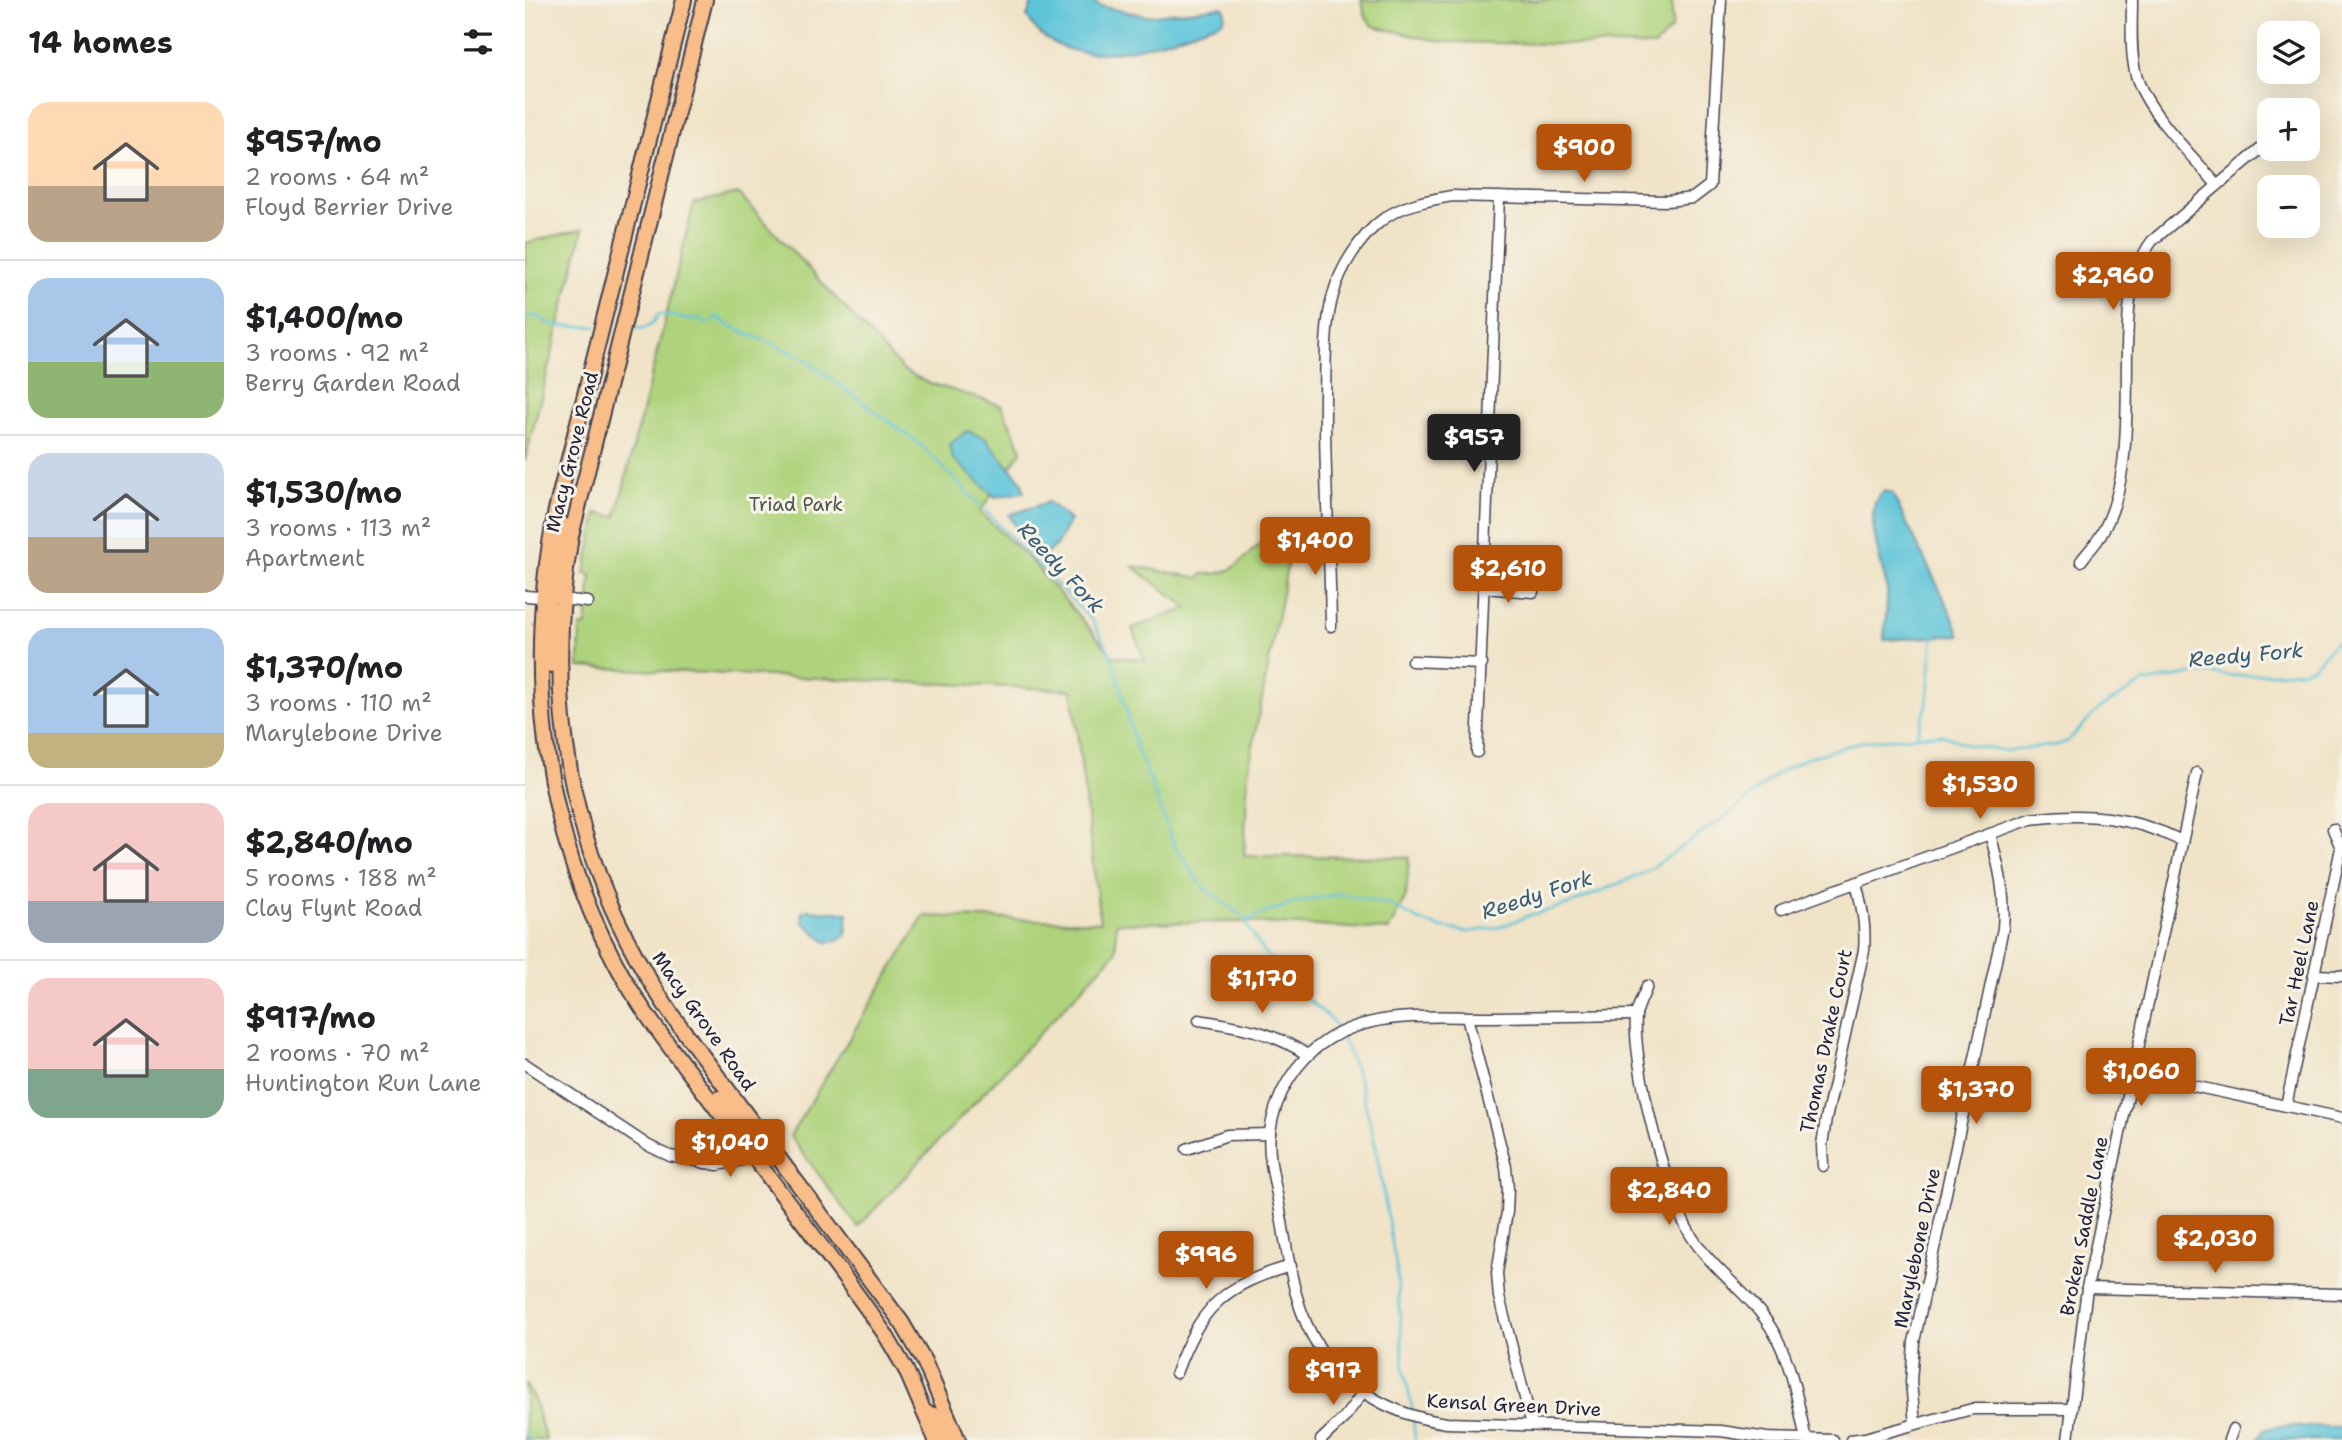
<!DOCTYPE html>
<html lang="en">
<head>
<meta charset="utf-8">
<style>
	body { margin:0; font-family:"Shantell Sans",sans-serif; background:#f2f2f2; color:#202124; height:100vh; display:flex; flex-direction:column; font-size:26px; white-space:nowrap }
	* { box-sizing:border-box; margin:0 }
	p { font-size:23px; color:#757577 }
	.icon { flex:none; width:38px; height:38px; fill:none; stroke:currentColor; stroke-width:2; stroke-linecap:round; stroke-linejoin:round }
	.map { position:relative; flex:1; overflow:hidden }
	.side { display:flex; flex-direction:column; background:#fff; width:525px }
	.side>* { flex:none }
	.fabs { position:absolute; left:1732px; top:21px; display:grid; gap:14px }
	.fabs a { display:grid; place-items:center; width:63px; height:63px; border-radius:14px; background:#fff; box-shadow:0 7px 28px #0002; font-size:35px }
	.price { position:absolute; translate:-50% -60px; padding:0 16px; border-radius:7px; background:#b45309; color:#fff; font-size:23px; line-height:46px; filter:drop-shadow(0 2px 4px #0008) }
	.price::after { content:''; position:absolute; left:50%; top:42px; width:21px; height:16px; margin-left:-10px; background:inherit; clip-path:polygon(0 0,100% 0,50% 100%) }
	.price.selected { background:#222; color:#fff }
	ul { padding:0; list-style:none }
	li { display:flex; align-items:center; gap:21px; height:175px; padding:0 28px }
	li+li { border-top:2px solid #e0e0e0 }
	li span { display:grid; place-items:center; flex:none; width:196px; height:140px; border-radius:21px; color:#555 }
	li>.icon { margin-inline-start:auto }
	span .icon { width:84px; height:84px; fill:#fffc; stroke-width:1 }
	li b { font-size:30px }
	h2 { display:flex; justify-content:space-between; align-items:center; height:84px; padding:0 28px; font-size:30px }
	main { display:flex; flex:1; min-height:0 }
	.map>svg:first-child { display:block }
</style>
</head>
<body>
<main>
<section class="side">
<h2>14 homes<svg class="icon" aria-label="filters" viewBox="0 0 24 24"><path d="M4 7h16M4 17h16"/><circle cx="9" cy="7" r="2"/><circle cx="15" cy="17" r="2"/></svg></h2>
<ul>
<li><span style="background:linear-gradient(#ffd9b3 60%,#b9a48a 0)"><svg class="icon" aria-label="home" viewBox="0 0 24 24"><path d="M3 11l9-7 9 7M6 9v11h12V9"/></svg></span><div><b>$957/mo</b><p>2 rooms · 64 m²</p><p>Floyd Berrier Drive</p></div></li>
<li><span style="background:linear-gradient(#a9c7e8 60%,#8fb573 0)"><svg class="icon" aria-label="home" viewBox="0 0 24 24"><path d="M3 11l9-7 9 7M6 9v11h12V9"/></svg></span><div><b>$1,400/mo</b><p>3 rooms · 92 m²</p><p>Berry Garden Road</p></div></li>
<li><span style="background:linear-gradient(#c9d6e8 60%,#b9a48a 0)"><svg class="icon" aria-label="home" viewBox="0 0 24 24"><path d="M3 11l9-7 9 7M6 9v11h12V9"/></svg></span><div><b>$1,530/mo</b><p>3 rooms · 113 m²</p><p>Apartment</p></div></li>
<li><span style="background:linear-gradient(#a9c7e8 75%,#c2b280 0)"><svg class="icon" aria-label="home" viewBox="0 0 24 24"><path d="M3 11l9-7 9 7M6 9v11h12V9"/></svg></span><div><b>$1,370/mo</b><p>3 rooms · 110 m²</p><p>Marylebone Drive</p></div></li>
<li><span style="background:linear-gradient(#f6c9c9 70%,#9aa5b1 0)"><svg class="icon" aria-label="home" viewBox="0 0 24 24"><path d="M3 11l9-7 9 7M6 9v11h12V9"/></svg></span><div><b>$2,840/mo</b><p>5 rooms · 188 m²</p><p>Clay Flynt Road</p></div></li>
<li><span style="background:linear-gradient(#f6c9c9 65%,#7fa58c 0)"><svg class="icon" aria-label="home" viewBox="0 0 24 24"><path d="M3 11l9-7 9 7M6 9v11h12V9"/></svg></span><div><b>$917/mo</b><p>2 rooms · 70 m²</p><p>Huntington Run Lane</p></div></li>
</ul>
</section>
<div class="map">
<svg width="1817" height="1440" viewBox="0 0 1817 1440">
	<rect width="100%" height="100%" fill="#f7f3e8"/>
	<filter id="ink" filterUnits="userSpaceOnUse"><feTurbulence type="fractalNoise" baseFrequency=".0143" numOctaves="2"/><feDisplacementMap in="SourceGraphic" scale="14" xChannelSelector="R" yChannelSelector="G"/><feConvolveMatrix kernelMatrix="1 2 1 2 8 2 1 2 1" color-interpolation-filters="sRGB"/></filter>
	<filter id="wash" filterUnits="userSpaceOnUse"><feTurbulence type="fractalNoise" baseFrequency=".00686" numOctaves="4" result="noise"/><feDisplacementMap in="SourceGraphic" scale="28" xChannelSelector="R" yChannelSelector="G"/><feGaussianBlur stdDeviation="1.57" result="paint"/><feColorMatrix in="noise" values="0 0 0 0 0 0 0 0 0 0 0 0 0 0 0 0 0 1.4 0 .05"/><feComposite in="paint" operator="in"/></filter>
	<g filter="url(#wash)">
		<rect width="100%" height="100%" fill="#f0e3c7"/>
		<!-- green -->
		<g fill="#aed37c" stroke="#687a5c" stroke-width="2">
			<path d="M836 0H1147V28L1130 46 917 42 848 26 841 17Z"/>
			<path d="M213 193 378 370 401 382 476 405 497 450 455 512 509 564 588 656 620 660 607 628 663 608 607 566 675 578 677 574C709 575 712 564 734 545 746 536 758 528 771 520L723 772 719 856 884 857 881 896 864 930 718 922 591 923V952L333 1227 265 1136 399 916 575 922 547 690 54 667 55 626H61L66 575 60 574 72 513 91 517 169 203Z"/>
			<path d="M58 229 0 461V243Z"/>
			<path d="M0 1383 9 1400 21 1440H0Z"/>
		</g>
		<!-- water -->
		<g fill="#5dc4d9" stroke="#40738a" stroke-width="2">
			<path d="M508 0H563L575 6 621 16 696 7 699 8 700 14 698 20 693 23C636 42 542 83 502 17Z"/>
			<path d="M442 431 460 438 497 482 499 492 470 497 428 459 424 445Z"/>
			<path d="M1359 491 1367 493 1426 613 1435 635 1359 640C1360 624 1363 606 1362 590 1359 566 1334 508 1359 491Z"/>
			<path d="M523 502 545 520 532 544 521 554 491 527 484 515Z"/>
			<path d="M283 910 323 913 321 934 312 941 301 942 278 922 277 912Z"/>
			<path d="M1752 1426 1817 1427V1440H1732L1739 1430Z"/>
		</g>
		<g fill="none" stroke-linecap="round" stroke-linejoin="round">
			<!-- stream -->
			<g stroke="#5dc4d9" stroke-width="2.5">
				<path d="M0 317 12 316C30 331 50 325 71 327"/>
				<path d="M104 325 118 329 129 322 133 314C147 314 162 323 175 318L179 323 187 322 192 316 203 325 277 357 397 446 566 619 583 649 590 666 611 747 621 769 648 844 678 887 720 918 723 928 740 954 779 996 807 1020 813 1030"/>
				<path d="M1391 737 1402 705 1408 634"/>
				<path d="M721 920 767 903 815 894 864 904 893 920 914 927 943 932 975 927 1005 915 1043 905 1121 872 1207 812 1253 773 1282 758 1335 742 1415 734 1444 745 1483 751 1532 745 1543 741 1574 709 1617 683 1673 673 1711 676 1776 671 1789 666 1817 635"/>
				<path d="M817 1036 835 1082 850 1143 872 1272 879 1370 888 1412"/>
				<path d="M888 1419 890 1440"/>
				<path d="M0 1432 4 1440"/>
			</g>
		</g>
	</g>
	<g filter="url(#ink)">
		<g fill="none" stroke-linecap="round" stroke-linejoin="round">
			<defs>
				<g id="minor">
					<path d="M1607 0C1607 24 1605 48 1610 71 1618 109 1667 155 1692 185"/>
					<path d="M1556 561C1561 554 1567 548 1572 541 1607 490 1601 407 1602 348 1603 310 1604 272 1627 241L1745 141"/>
					<path d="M960 588 1008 592"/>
					<path d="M0 596 16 597"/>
					<path d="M36 599 63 602"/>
					<path d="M806 626C805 549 799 473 800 396 801 363 799 327 808 295 815 268 835 237 857 220 876 205 904 200 927 196L1142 201 1168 198 1185 185 1196 0"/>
					<path d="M887 661 957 664"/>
					<path d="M952 752 974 197"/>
					<path d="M1256 910 1506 819C1562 812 1606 816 1657 841"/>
					<path d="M1789 975 1817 976"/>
					<path d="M1122 986C1119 995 1112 1007 1111 1016 1107 1063 1141 1197 1167 1237 1190 1273 1228 1295 1249 1333 1268 1366 1273 1404 1281 1440"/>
					<path d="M1111 1015C1064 1016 1016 1016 968 1017 913 1018 851 1009 802 1040 771 1060 750 1095 745 1132 742 1155 750 1182 754 1205 763 1252 767 1307 794 1347 824 1392 871 1416 922 1423L1196 1431 1242 1438 1308 1440"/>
					<path d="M942 1017 981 1167 983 1189 982 1212 972 1273 974 1297 1007 1425"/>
					<path d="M674 1020C718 1027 745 1031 783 1055"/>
					<path d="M0 1064 122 1145 145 1156 193 1165 228 1158"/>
					<path d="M1608 1073 1817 1118"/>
					<path d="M1761 1106 1816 848 1808 829"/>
					<path d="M662 1149 702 1135 745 1134"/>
					<path d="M180 1163 200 1147 204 1125"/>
					<path d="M1298 1166 1297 1145 1301 1119 1339 950C1341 926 1337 906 1331 883"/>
					<path d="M1562 1288 1817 1294"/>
					<path d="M651 1373C675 1308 698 1285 766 1266"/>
					<path d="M1390 1424 1386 1382 1389 1342 1478 928C1481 895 1474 866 1465 834"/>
					<path d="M796 1440 819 1418 838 1392"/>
					<path d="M1326 1440 1340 1438 1447 1409H1545"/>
					<path d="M1543 1440 1562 1288 1672 773"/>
					<path d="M1704 1440 1708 1429"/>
				</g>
				<g id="primary">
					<path d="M159 0 31 510C0 664 15 822 90 962 116 1012 152 1056 186 1101 244 1178 305 1255 360 1334L381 1370 411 1440"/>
					<path d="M180 0 46 536C16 710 48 872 149 1018L377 1323 399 1361 433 1440"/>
					<path d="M20 599 25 609 26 665"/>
					<path d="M36 599C21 586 34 543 37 524"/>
					<path d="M194 1098 221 1131 228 1134 235 1133"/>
					<path d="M399 1412 412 1416 422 1440"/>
				</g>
			</defs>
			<!-- minor casing -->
			<use href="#minor" stroke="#413f50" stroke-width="13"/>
			<!-- primary casing -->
			<use href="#primary" stroke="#413f50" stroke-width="18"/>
			<!-- minor -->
			<use href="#minor" stroke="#fff" stroke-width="10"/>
			<!-- primary -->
			<use href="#primary" stroke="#f8bd89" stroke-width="14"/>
		</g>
	</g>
	<g text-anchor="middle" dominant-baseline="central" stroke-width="6" stroke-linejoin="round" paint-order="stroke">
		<!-- street labels -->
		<g font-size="19" fill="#22223b" stroke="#f7f3e8">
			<text transform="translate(47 452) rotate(-76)">Macy Grove Road</text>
			<text transform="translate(1774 963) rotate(-78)">Tar Heel Lane</text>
			<text transform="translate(179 1021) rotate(55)">Macy Grove Road</text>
			<text transform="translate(1301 1041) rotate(-78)">Thomas Drake Court</text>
			<text transform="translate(1559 1226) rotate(-79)">Broken Saddle Lane</text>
			<text transform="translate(1392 1248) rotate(-78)">Marylebone Drive</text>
			<text transform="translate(989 1405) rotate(3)">Kensal Green Drive</text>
		</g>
		<!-- park labels -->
		<g font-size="19" fill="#4c574e" stroke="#f7f3e8">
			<text x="271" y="504">Triad Park</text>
		</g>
		<!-- water labels -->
		<g font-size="21" font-style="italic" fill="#375b72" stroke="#f7f3e8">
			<text transform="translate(536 568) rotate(47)">Reedy Fork</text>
			<text transform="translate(1721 655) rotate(-5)">Reedy Fork</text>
			<text transform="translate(1012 895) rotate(-18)">Reedy Fork</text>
		</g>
	</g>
</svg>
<div class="fabs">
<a><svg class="icon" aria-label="layers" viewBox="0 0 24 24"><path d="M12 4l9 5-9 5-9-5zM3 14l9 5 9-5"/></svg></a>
<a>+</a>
<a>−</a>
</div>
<b class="price" style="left:1059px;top:184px">$900</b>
<b class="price" style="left:1588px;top:312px">$2,960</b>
<b class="price selected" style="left:949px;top:474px">$957</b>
<b class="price" style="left:790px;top:577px">$1,400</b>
<b class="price" style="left:983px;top:605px">$2,610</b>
<b class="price" style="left:1455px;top:821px">$1,530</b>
<b class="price" style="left:737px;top:1015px">$1,170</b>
<b class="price" style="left:1616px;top:1108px">$1,060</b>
<b class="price" style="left:1451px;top:1126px">$1,370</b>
<b class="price" style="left:205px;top:1179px">$1,040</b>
<b class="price" style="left:1144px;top:1227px">$2,840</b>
<b class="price" style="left:1690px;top:1275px">$2,030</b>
<b class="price" style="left:681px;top:1291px">$996</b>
<b class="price" style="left:808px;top:1407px">$917</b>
</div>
</main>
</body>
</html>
